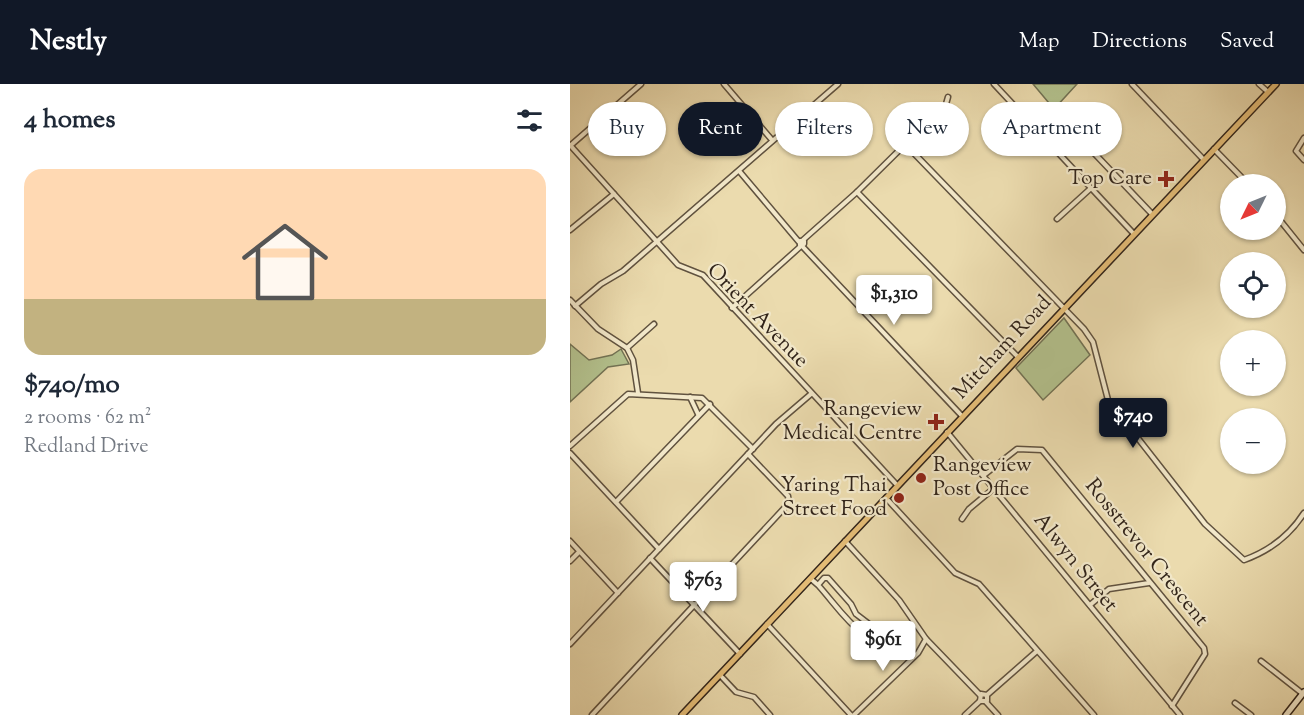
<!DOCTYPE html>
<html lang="en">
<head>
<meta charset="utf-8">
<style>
	body { margin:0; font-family:"Sorts Mill Goudy",serif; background:#f2f2f3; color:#1f2937; height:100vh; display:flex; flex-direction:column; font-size:22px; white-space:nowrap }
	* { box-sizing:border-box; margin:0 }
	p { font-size:20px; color:#747a83 }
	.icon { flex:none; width:33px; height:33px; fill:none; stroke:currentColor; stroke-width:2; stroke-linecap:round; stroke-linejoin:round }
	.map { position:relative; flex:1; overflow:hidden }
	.side { display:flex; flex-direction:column; background:#fff; width:570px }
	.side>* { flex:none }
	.banner { position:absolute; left:18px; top:18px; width:570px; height:54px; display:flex; gap:12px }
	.needle { width:39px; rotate:227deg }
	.fabs { position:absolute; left:650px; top:90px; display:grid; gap:12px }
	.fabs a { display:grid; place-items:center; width:66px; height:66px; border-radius:50%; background:#fff; box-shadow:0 2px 4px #0004; font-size:30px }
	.price { position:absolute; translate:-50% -51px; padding:0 14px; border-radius:6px; background:#fff; color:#222; font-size:20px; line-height:39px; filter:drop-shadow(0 2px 3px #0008) }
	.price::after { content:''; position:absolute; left:50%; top:36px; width:18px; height:14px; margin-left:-9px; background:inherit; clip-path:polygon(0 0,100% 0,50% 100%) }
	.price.current { background:#111827; color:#fff }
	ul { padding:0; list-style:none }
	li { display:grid; align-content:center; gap:12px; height:318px; padding:0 24px }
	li+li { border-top:2px solid #e0e1e3 }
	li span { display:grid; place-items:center; height:186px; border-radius:18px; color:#555 }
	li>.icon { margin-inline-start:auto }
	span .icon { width:108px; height:108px; fill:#fffc; stroke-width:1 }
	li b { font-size:26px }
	h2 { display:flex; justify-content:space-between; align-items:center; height:72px; padding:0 24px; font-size:26px }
	.tag { padding:0 21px; border-radius:27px; background:#fff; box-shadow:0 2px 4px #0004; font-size:21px; line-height:54px }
	.tag.current { background:#111827; color:#fff }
	header { display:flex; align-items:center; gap:36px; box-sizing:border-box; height:84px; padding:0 30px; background:#111827; color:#fff }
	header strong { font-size:28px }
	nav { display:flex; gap:33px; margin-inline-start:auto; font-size:21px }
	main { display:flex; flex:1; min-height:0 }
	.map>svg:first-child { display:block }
</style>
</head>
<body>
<header>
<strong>Nestly</strong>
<nav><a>Map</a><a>Directions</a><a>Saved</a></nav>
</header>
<main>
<section class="side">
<h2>4 homes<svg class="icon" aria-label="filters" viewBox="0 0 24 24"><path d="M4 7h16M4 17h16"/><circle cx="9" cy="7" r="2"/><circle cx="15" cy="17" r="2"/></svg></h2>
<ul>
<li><span style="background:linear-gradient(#ffd9b3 70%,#c2b280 0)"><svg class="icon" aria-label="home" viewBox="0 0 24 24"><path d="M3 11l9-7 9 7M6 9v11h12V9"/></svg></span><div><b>$740/mo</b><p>2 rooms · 62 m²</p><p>Redland Drive</p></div></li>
</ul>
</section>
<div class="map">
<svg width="734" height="631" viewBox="0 0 734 631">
	<rect width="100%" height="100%" fill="#ebdbae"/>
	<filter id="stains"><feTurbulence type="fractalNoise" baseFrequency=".00333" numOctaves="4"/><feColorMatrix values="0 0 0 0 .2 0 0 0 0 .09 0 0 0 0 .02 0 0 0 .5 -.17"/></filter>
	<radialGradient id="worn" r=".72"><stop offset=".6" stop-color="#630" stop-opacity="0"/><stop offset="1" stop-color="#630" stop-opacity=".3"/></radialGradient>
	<!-- green -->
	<g fill="#b3c18d" stroke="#727254" stroke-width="1.5">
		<path d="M463 0H507L484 25Z"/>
		<path d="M494 234 520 271 473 316 446 284Z"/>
		<path d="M0 260 19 276 42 271 51 265 59 280 38 283 0 318Z"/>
	</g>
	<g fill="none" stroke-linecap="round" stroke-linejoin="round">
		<defs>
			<g id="street">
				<path d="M154 0 202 56"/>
				<path d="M424 0 564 150"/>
				<path d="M562 0 634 76"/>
				<path d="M689 0 698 8"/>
				<path d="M487 30 582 130"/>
				<path d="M734 54 726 67 734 76"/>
				<path d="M335 60 514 245 523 258 538 316 635 440 674 476C699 467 720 451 734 429"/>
				<path d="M0 61 108 181 133 191 327 401"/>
				<path d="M1 61 71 0"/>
				<path d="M644 65 678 100"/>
				<path d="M170 88 229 158"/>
				<path d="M287 108 448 273"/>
				<path d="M705 130 734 166"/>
				<path d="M487 135 520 105"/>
				<path d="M0 146 44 110"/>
				<path d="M233 156 287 108 376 20 378 13"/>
				<path d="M230 157H234V160L230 161Z"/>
				<path d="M232 162 392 332"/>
				<path d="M0 216 28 245 57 264 63 276 68 309"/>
				<path d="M5 222 31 200 53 187 268 0"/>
				<path d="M162 224 231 162"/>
				<path d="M57 264 84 240"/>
				<path d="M120 313 128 330"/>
				<path d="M377 348 610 631"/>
				<path d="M0 362 58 310 132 314 183 365"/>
				<path d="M0 369 89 465"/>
				<path d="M414 391 447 365 472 366 634 564 635 570 602 622"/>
				<path d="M316 414 385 489 409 500 524 631"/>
				<path d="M46 418 140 320"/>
				<path d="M392 435 399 425 423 405"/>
				<path d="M0 457 48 509"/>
				<path d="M275 457 329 516 356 555 410 611"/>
				<path d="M80 474 170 570"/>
				<path d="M0 477 9 468"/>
				<path d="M241 495 248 501 254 494H258L281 520 286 530 303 543V549L295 552C274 535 265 520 248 501"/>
				<path d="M520 521 539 505 579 499"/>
				<path d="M197 540 281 631"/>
				<path d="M0 560 206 340 241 310"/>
				<path d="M691 577 733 610"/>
				<path d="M150 591 166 608 184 613 200 631"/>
				<path d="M417 611 411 610 410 617H417V611L467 567"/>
				<path d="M416 618 428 631"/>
				<path d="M665 619 681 631"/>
				<path d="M22 631 219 419 218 412 178 370"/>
				<path d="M284 631 348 569 356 555"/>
				<path d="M395 631 410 617"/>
			</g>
			<path id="secondary" d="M716 631 734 608"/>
			<path id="primary" d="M112 631 706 0"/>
		</defs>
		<!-- street casing -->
		<use href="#street" stroke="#60523f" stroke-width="7"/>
		<!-- secondary casing -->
		<use href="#secondary" stroke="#31241a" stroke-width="8"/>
		<!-- primary casing -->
		<use href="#primary" stroke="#31241a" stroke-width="8"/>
		<!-- street -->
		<use href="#street" stroke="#f2e8ca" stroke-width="4"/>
		<!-- secondary -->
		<use href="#secondary" stroke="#f2e8ca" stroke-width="5"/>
		<!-- primary -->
		<use href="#primary" stroke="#e6be77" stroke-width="5"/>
	</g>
	<!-- markers -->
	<g fill="#8f2418" stroke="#f2e8ca" stroke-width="2">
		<path d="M593 86h6v6h6v6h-6v6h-6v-6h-6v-6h6z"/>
		<path d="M363 329h6v6h6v6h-6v6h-6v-6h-6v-6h6z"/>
		<circle cx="351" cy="394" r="6"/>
		<circle cx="329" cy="414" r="6"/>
	</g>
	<g text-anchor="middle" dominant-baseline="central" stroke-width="4.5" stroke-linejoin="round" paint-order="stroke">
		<!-- poi labels -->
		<g font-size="21" fill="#31241a" stroke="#f2e8ca" text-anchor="end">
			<text x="582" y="95">Top Care</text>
			<text x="352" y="326">Rangeview<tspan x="352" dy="24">Medical Centre</tspan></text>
			<text x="363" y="382" text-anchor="start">Rangeview<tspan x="363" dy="24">Post Office</tspan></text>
			<text x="317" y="402">Yaring Thai<tspan x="317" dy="24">Street Food</tspan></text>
		</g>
		<!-- street labels -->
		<g font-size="21" fill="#31241a" stroke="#f2e8ca">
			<text transform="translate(187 232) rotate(46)">Orient Avenue</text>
			<text transform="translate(433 264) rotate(-47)">Mitcham Road</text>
			<text transform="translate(576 469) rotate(51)">Rosstrevor Crescent</text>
			<text transform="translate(505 479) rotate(51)">Alwyn Street</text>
		</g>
	</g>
	<rect width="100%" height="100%" filter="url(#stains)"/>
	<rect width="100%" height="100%" fill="url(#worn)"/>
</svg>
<div class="fabs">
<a><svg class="needle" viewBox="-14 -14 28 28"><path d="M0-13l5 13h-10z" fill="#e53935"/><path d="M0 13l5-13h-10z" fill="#747a83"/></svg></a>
<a><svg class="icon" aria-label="locate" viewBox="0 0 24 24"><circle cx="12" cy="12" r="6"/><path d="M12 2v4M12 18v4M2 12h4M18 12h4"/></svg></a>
<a>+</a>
<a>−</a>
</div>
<b class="price" style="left:324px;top:242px">$1,310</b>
<b class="price current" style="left:563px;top:365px">$740</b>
<b class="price" style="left:133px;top:529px">$763</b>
<b class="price" style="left:313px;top:588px">$961</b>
<div class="banner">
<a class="tag">Buy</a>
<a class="tag current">Rent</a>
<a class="tag">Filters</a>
<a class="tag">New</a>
<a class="tag">Apartment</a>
</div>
</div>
</main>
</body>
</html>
